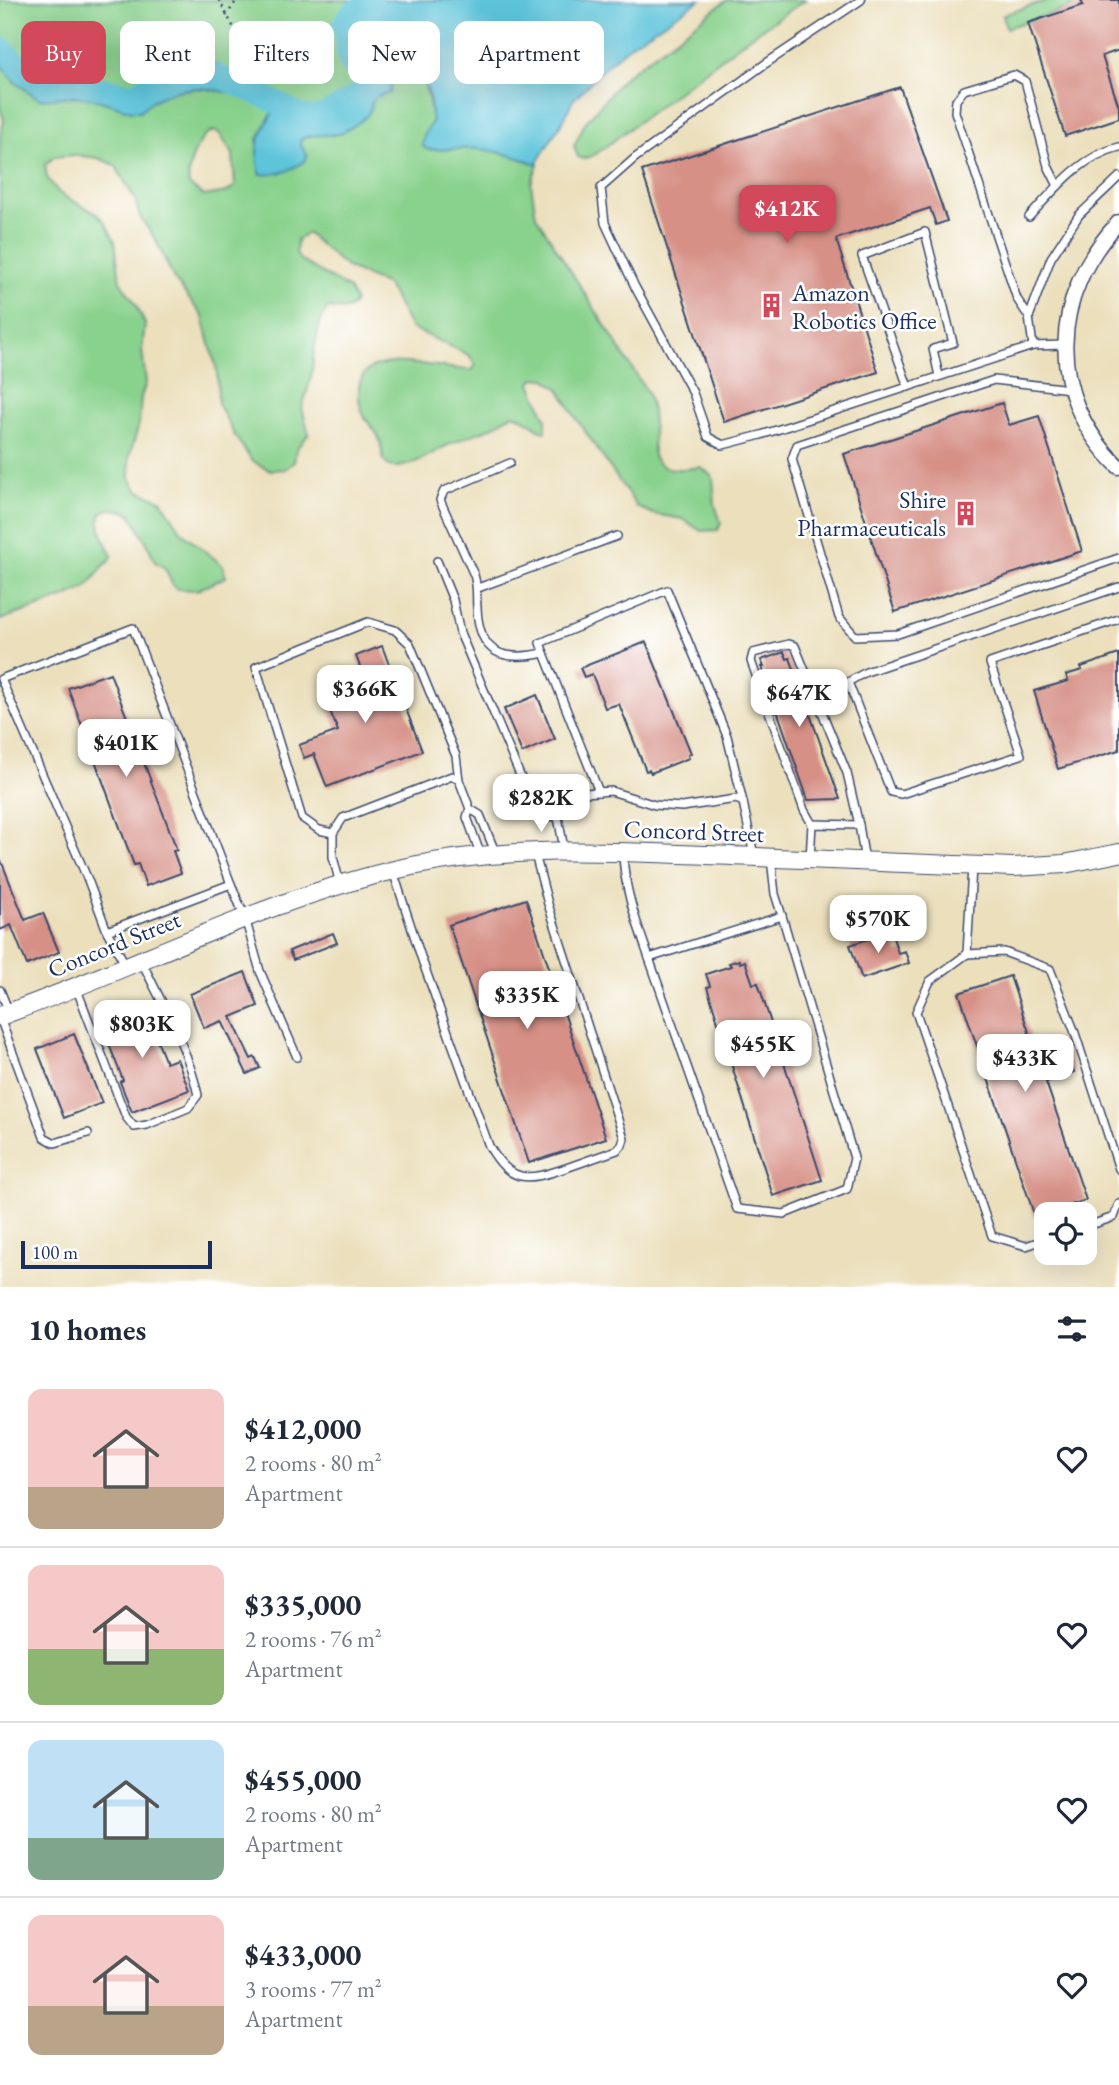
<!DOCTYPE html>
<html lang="en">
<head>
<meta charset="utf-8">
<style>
	body { margin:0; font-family:"EB Garamond",serif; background:#f2f2f3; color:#1f2937; height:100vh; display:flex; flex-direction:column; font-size:26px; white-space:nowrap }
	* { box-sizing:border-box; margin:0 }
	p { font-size:23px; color:#747a83 }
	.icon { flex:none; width:38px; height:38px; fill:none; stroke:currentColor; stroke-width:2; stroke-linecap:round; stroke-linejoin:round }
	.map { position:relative; height:1287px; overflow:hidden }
	.details { display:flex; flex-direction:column; background:#fff; flex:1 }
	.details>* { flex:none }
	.top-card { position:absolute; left:21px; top:21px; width:700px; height:63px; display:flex; gap:14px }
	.fabs { position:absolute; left:1034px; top:1202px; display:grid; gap:14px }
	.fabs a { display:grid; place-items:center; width:63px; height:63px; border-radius:14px; background:#fff; box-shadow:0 7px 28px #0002; font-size:35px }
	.scale { position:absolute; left:21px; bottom:18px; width:191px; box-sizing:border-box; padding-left:7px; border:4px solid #1b2f5e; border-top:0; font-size:19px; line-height:24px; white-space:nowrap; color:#1b2f5e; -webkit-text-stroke:5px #fff; paint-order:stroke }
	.price { position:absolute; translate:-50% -60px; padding:0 16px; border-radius:14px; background:#fff; color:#222; font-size:23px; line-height:46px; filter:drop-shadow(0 2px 4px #0008) }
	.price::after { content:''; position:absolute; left:50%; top:42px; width:21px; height:16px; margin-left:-10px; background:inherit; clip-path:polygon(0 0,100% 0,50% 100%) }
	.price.active { background:#d1495b; color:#fff }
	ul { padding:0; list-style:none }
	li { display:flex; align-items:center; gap:21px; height:175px; padding:0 28px }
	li+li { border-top:2px solid #e0e1e3 }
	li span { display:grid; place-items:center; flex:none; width:196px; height:140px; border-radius:14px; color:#555 }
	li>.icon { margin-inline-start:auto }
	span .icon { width:84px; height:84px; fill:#fffc; stroke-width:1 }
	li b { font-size:30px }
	h2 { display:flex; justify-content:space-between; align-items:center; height:84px; padding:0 28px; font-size:30px }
	.pill { padding:0 24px; border-radius:14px; background:#fff; box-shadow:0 7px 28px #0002; font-size:24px; line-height:63px }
	.pill.active { background:#d1495b; color:#fff }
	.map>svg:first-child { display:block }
</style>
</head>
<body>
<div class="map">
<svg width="1119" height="1287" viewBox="0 0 1119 1287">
	<rect width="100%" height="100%" fill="#fff"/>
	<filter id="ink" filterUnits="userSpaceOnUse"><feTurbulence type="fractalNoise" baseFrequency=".0143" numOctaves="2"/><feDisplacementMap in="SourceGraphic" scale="14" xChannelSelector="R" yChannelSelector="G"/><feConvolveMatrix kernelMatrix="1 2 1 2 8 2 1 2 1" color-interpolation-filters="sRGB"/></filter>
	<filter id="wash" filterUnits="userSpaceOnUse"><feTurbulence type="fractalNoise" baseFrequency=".00686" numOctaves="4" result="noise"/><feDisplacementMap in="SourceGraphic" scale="28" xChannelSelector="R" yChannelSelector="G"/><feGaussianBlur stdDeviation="1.57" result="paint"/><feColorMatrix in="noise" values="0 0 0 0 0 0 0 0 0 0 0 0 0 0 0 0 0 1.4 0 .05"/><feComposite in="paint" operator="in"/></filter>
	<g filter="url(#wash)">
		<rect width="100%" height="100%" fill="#ebdfbc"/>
		<!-- green -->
		<g fill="#89d28d" stroke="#528076" stroke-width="2" fill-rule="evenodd">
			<path d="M0 0H372C334 23 345 30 354 67L368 74 367 90 326 114 313 118 298 115 280 104 214 74 185 71 160 76 139 91 128 94 65 81 53 82 45 80 32 70 16 63 0 47Z"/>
			<path d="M727 0H805L748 38 596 154 584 159 578 157 574 146 585 123 625 76Z"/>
			<path d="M1048 0H1075L1077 3 1066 9 1006 28 1003 15Z"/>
			<path d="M0 63 15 82 39 99 75 96 92 98 132 111H140L153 100 175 91 199 88 242 94 252 101 271 106 273 111 257 141 307 155 300 144 301 139C314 131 333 139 345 131 351 127 363 120 368 114 377 99 364 98 390 93L391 80 398 75C432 72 426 100 433 122L426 133 422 145 426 149C443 151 460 147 477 149 498 150 518 158 538 164L531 184 536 216 647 392C655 412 653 436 653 457 664 474 684 469 701 467L713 477 715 505 721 523 718 530 701 531 683 519 653 514 637 507 576 418 560 390 546 379 534 378 531 383 546 419V432C534 429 527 417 513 414 505 418 498 424 490 428 475 434 460 439 446 446 431 454 413 466 396 467 380 468 383 449 379 438 376 430 368 424 364 416 358 402 355 382 367 371 386 353 448 370 472 370L476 365 469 355 411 328 387 285 346 267 307 233 297 240 296 253 300 260 349 289 355 301C350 313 339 309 328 308L321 319 315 344 311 378 302 408 309 434 296 449 294 462 285 469 269 470 252 461 235 436 218 403 217 371 203 317 174 279 156 240 140 217 135 199 115 165 98 158 73 155 54 157 45 165 47 178 60 194 96 213 105 222 115 241 120 281 135 303 145 324 142 350 146 383 141 397 139 424 129 457 130 478 137 490 161 500 182 532 222 565 226 577 197 590 178 589 173 586 165 568 155 562 148 545 130 513C120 510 110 506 101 513 97 528 105 542 112 556L109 562C97 568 96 582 83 589 58 602 27 610 0 620V137L4 120 0 108ZM213 131 219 133 233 154 235 186 227 192 204 196 189 185C186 169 197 137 213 131Z"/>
		</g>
		<!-- water -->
		<path fill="#5dc4da" stroke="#3c7a9c" stroke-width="2" d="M372 0H700L633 43 609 63 572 101 565 117 538 161V164C518 158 498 150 477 149 460 147 443 151 426 149L422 145 425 133 432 122C430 113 431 107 430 99 428 80 407 68 391 80L390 93C364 98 377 99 368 114 364 120 351 127 345 131 333 139 314 131 301 139L300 144 307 155 306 160C293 170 277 176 260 174 253 142 259 139 273 111L270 106 252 101 242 94 199 88 175 91 153 100 140 111H132L92 98 75 96 39 99 15 82 0 63V47L16 63 32 70 45 80 53 82 65 81 128 94 139 91 160 76 174 72 214 74 280 104 298 115 313 118 326 114 367 90 368 74C336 58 353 53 343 26 349 13 360 7 372 0Z"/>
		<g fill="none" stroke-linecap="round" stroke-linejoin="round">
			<!-- river -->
			<path stroke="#5dc4da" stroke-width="23" d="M0 47 16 63 32 70 45 80 53 82 65 81 128 94 139 91 160 76 174 72 214 74 280 104 298 115 313 118 326 114 367 90 368 74C338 60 352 51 343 26 349 13 360 7 372 0"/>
		</g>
		<g id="blocks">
			<!-- building -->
			<g fill="#d69086">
				<path d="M1081 0H1119V50L1102 56 1119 107V118L1065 136 1028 23 1083 5Z"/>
				<path d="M900 87 947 221 936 225 930 208 836 239 878 372 724 422 642 171Z"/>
				<path d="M1002 403 1009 425 1039 416 1082 551 895 612 844 454Z"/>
				<path d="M646 642 691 753 688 755 689 758 651 773 649 770 646 771 619 704 605 708 592 674 584 677 580 668Z"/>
				<path d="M382 646 422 751 327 787 314 754 304 758 299 745 338 731 325 698 366 682 356 656Z"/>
				<path d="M784 652 787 659 790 658 840 799 808 800 762 667H764L761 660Z"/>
				<path d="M1119 654V750L1058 769 1034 691 1068 681 1066 675 1082 670 1081 667Z"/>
				<path d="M110 673 177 850 173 851 181 873 146 886 138 864 134 865 68 688Z"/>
				<path d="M537 695 555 739 522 753 504 709Z"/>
				<path d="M0 858 25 920 43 913 59 952 27 965 11 925 0 930Z"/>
				<path d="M526 899 606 1138 529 1163 449 925Z"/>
				<path d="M891 931 898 953 905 951 909 963 862 979 850 945Z"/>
				<path d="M333 933 337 943 293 960 289 951Z"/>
				<path d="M739 960 740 963 745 961 753 984 758 983 822 1180 773 1196 707 987 710 986 706 974 731 966 729 963Z"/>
				<path d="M245 972 258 1006 231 1017 251 1059 255 1057 260 1068 247 1074 222 1021 204 1028 190 994Z"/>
				<path d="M1010 976 1035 1050 1063 1040 1074 1072 1046 1082 1086 1200 1035 1217 959 993Z"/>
				<path d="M136 1004 141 1014 146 1012 166 1063 177 1059 189 1090 132 1112 120 1082 123 1080 103 1029 109 1027 105 1016Z"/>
				<path d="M74 1034 102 1103 64 1118 37 1049Z"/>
			</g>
		</g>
	</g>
	<g filter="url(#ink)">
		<use href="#blocks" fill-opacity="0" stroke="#3a496c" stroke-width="2"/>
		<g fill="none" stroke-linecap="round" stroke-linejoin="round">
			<defs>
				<g id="service">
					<path d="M861 0 765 64 635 158 601 188 605 223 635 287 693 393 708 437 723 445 761 435 1033 346"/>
					<path d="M1029 217C1056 188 1080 157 1119 147"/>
					<path d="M1029 317 1017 299 955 112 956 100 964 90 1014 75 1025 81 1048 166 1058 186"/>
					<path d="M1065 345 1033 346 1029 317 1051 258 1079 215 1119 177"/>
					<path d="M908 387 862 256 925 232 953 343 933 349 939 376"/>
					<path d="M1070 389 994 380 797 445 792 459 839 617 855 636 898 634 1119 558"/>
					<path d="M510 463 444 491 440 500 474 575C478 587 476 596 477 608 479 654 502 662 544 653"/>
					<path d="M437 561 453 600 460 633 535 811 540 815 558 817"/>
					<path d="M1119 587 866 672 848 682 891 792 901 794 1021 755 990 663 1119 619"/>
					<path d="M478 588 617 536"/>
					<path d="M599 792 540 643 667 590 727 736 743 802"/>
					<path d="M812 824 804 810 751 661 753 653 789 644 795 646 847 773 859 825"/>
					<path d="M333 833 319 830 302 818 256 667 368 622 395 630 410 644 456 756 459 780"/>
					<path d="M564 849 555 801 559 795 611 791 655 805 682 807 736 799 743 802 754 856"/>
					<path d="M623 853C624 890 637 923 649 958L782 916 775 894 771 858"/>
					<path d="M481 856 467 817 470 809 480 815 496 854"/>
					<path d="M810 859 812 824 859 825 865 861"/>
					<path d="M393 871 422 960 489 1146C511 1184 527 1181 566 1168 583 1162 600 1156 617 1150L622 1145 624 1138 548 904 535 854"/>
					<path d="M340 884 333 857V833L343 818 452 776 459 780 470 809"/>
					<path d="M107 931 88 880 1 679 133 628 231 884"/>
					<path d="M967 954 972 867"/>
					<path d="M649 958 737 1209 784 1214 847 1189 854 1158 782 916"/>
					<path d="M126 966 107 931 231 884 245 918 260 971 297 1057"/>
					<path d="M76 987 126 1117 134 1127 147 1125 188 1108 198 1095C188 1048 162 1004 141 960"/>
					<path d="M0 990 9 1012"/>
					<path d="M0 1018 44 1137 55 1143 88 1133"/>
					<path d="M1085 1227 1114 1217 1119 1204"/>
					<path d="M1046 1239 1026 1246 992 1236 916 1012 930 981 967 954 1004 952 1050 969 1074 1030 1119 1169"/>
				</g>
				<path id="minor" d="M1119 222C1050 294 1045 396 1119 467"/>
				<path id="tertiary" d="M0 1016C138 967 268 897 412 866 508 846 610 851 707 855 810 859 912 864 1014 867L1064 864 1119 853"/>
			</defs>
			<!-- service casing -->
			<use href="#service" stroke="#3a496c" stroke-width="10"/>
			<!-- minor casing -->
			<use href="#minor" stroke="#3a496c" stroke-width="17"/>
			<!-- tertiary casing -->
			<use href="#tertiary" stroke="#3a496c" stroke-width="20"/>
			<!-- path -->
			<g stroke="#3a496c" stroke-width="2.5" stroke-dasharray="2 5" stroke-linecap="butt">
				<path d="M219 0 243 45"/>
				<path d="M226 16 237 0"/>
			</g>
			<!-- service -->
			<use href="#service" stroke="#fff" stroke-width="7"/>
			<!-- minor -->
			<use href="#minor" stroke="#fff" stroke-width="14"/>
			<!-- tertiary -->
			<use href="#tertiary" stroke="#fff" stroke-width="18"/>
		</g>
	</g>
	<!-- icons -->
	<defs>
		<symbol id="building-bare" viewBox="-9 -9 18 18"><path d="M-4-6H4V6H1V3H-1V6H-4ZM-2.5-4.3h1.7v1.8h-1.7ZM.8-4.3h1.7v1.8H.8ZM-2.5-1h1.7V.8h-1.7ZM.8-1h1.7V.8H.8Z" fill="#d1495b" stroke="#fff" stroke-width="2.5" paint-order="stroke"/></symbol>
	</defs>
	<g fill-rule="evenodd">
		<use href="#building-bare" x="754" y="288" width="35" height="35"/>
		<use href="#building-bare" x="948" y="496" width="35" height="35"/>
	</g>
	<g text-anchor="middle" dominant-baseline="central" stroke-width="5" stroke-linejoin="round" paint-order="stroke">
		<!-- poi labels -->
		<g font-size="24" fill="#1b2f5e" stroke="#fff" text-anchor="start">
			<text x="792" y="292">Amazon<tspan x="792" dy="28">Robotics Office</tspan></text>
			<text x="946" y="499" text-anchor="end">Shire<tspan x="946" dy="28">Pharmaceuticals</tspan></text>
		</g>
		<!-- street labels -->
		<g font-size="24" fill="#1b2f5e" stroke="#fff">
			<text transform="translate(694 831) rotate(2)">Concord Street</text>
			<text transform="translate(114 944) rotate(-22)">Concord Street</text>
		</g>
	</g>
</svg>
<div class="fabs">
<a><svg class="icon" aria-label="locate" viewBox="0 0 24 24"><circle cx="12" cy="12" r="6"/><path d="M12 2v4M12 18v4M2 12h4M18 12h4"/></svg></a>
</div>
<div class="scale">100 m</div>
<b class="price active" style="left:787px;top:245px">$412K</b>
<b class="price" style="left:365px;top:725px">$366K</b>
<b class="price" style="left:799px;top:729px">$647K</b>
<b class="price" style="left:126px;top:779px">$401K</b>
<b class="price" style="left:541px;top:834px">$282K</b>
<b class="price" style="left:878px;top:955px">$570K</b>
<b class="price" style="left:527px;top:1031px">$335K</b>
<b class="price" style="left:142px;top:1060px">$803K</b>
<b class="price" style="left:763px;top:1080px">$455K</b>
<b class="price" style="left:1025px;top:1094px">$433K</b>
<div class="top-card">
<a class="pill active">Buy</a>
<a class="pill">Rent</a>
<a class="pill">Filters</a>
<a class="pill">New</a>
<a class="pill">Apartment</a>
</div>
</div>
<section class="details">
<h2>10 homes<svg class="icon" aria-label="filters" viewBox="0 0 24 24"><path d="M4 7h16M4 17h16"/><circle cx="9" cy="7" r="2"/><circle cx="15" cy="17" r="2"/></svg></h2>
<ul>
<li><span style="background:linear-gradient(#f6c9c9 70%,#b9a48a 0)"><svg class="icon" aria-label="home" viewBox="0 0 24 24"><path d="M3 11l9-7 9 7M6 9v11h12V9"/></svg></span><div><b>$412,000</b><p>2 rooms · 80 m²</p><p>Apartment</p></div><svg class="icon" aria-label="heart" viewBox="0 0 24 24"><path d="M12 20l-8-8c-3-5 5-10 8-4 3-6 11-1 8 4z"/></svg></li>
<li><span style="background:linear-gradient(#f6c9c9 60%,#8fb573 0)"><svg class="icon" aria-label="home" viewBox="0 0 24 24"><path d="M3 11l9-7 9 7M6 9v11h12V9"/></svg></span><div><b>$335,000</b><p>2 rooms · 76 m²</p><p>Apartment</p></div><svg class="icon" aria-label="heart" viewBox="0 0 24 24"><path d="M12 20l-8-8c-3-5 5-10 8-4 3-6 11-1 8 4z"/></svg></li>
<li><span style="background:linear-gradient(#bfe0f5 70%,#7fa58c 0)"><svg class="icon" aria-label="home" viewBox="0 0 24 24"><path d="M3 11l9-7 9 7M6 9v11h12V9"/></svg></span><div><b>$455,000</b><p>2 rooms · 80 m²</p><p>Apartment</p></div><svg class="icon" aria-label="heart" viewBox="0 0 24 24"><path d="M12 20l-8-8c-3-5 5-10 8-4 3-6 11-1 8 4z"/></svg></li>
<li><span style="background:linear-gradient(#f6c9c9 65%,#b9a48a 0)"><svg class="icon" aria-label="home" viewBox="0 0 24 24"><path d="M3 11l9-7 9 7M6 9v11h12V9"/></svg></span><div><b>$433,000</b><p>3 rooms · 77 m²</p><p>Apartment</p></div><svg class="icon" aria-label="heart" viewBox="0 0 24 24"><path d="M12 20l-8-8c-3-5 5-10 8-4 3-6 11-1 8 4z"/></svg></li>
</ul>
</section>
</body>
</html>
